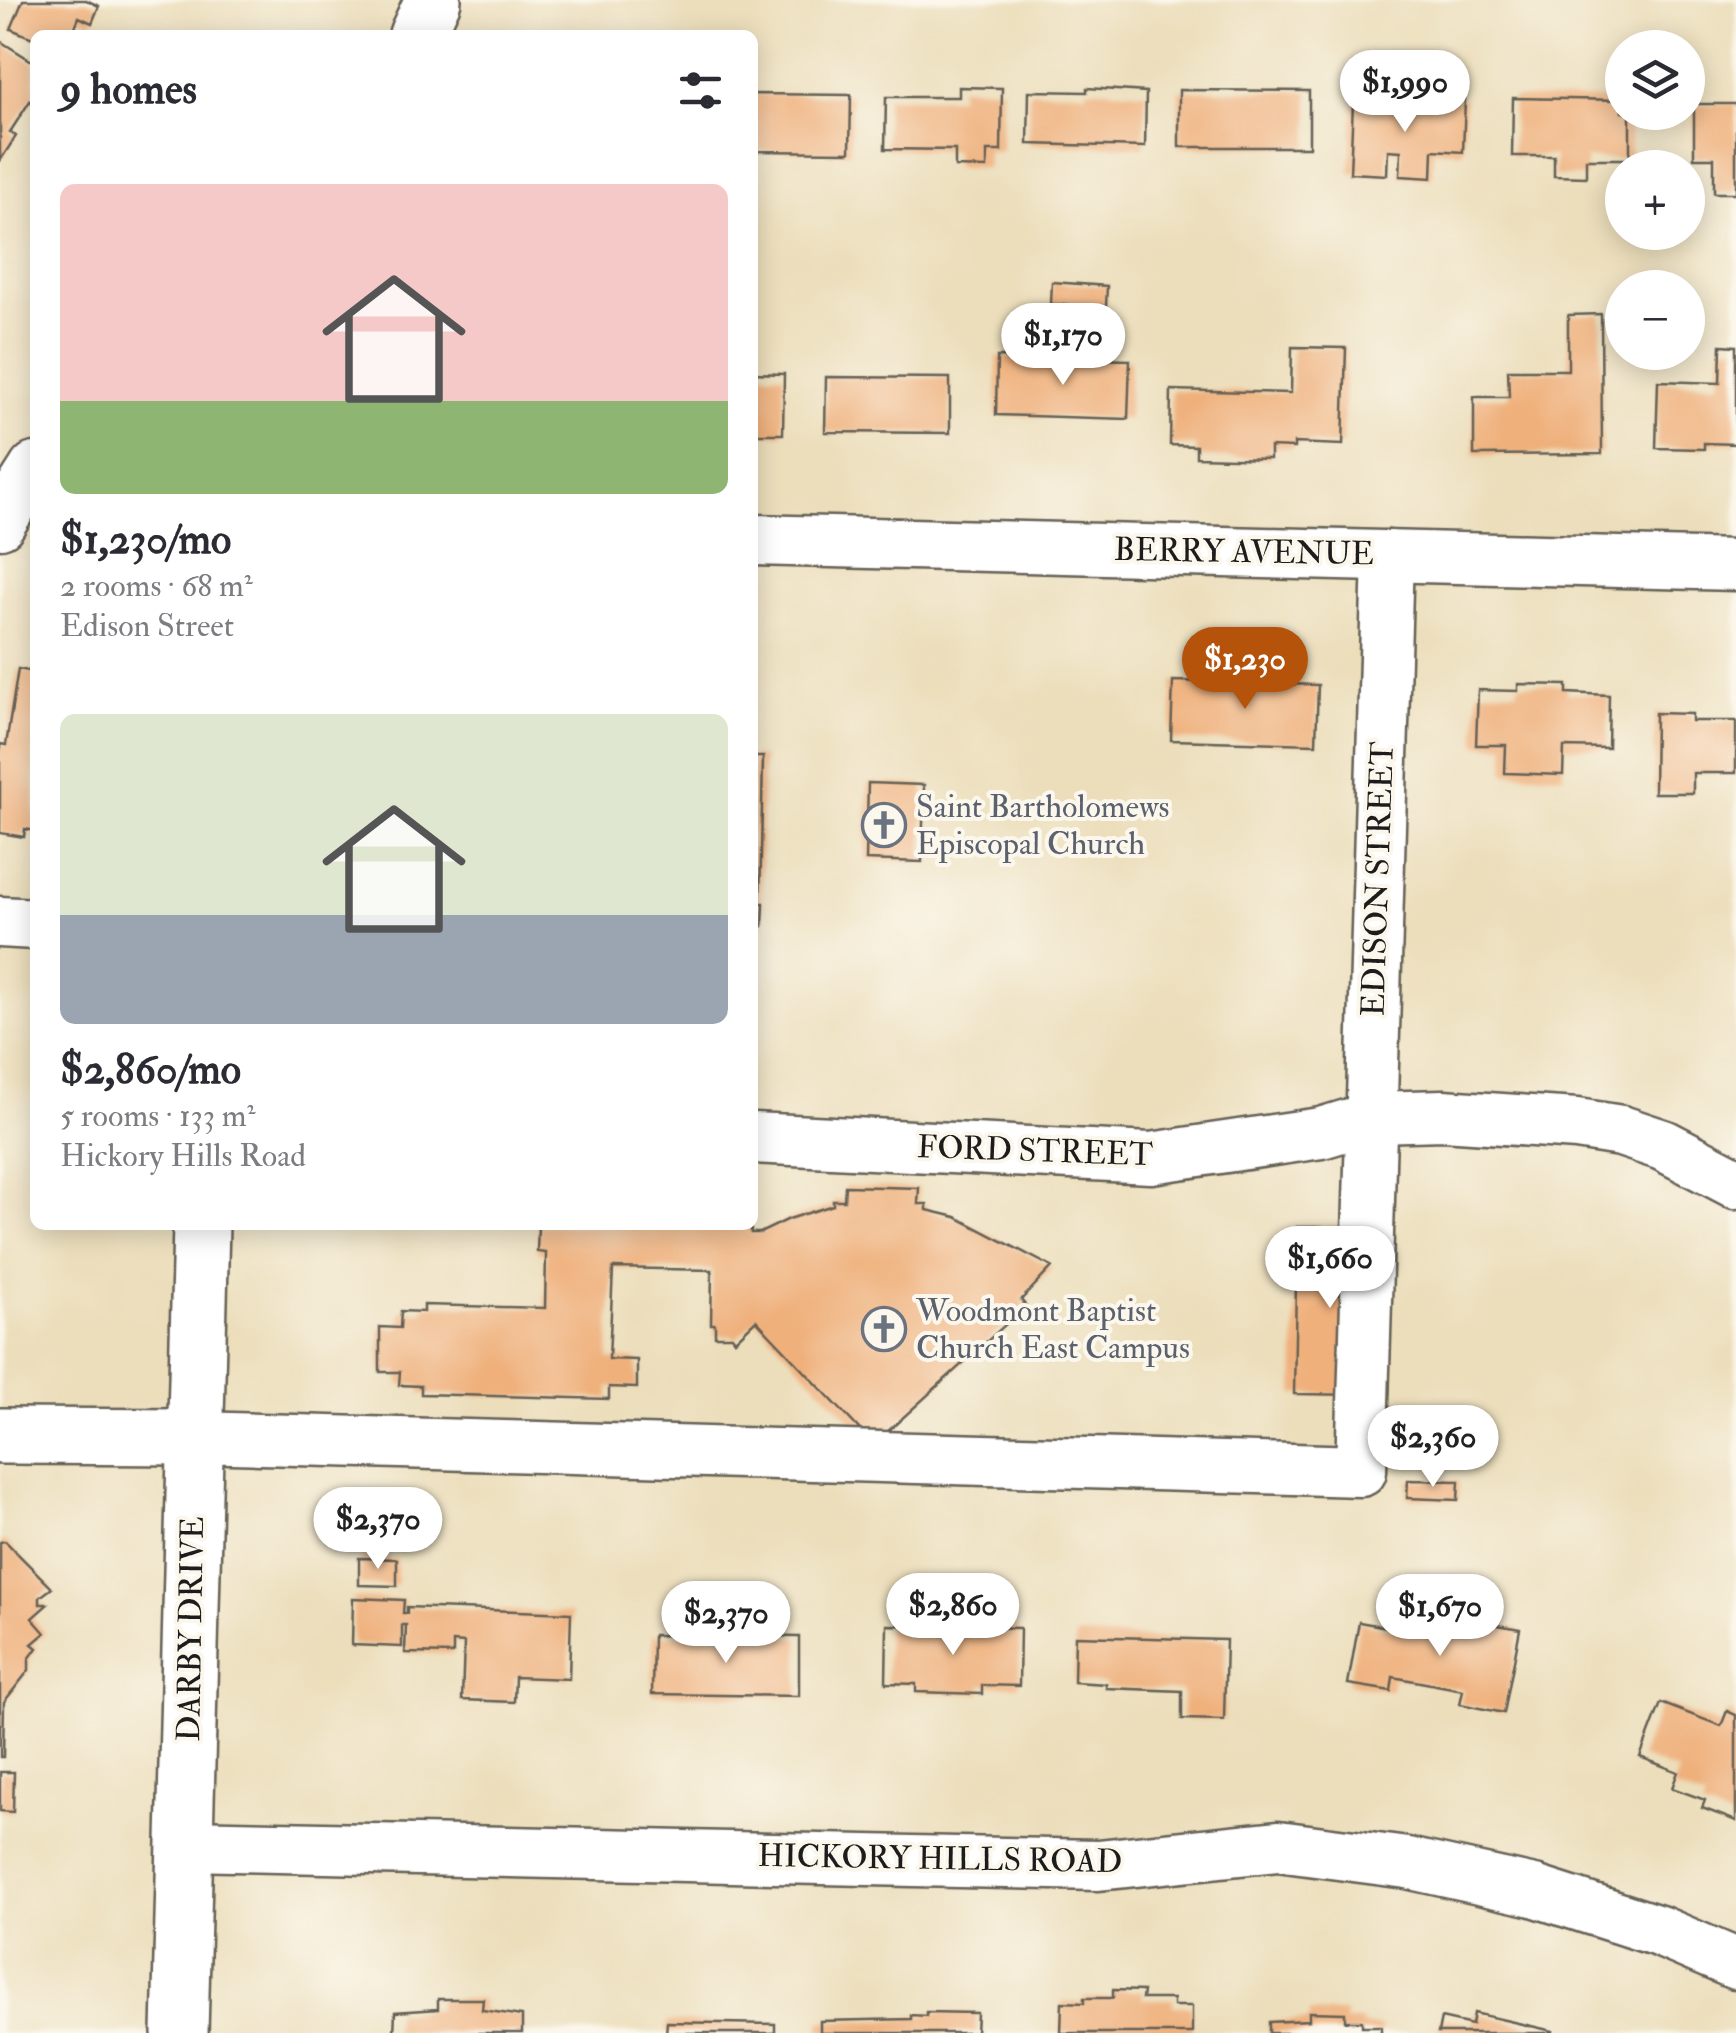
<!DOCTYPE html>
<html lang="en">
<head>
<meta charset="utf-8">
<style>
	body { margin:0; font-family:"IM FELL Double Pica",serif; background:#f7f7f7; color:#2b2b33; height:100vh; display:flex; flex-direction:column; font-size:38px; white-space:nowrap }
	* { box-sizing:border-box; margin:0 }
	p { font-size:32px; color:#7c7c81 }
	.icon { flex:none; width:55px; height:55px; fill:none; stroke:currentColor; stroke-width:2; stroke-linecap:round; stroke-linejoin:round }
	.map { position:relative; flex:1; overflow:hidden }
	.panel { position:absolute; left:30px; top:30px; width:728px; height:1200px; display:flex; flex-direction:column; background:#fff; border-radius:15px; box-shadow:0 5px 25px #0003 }
	.panel>* { flex:none }
	.tools { position:absolute; left:1605px; top:30px; display:grid; gap:20px }
	.tools a { display:grid; place-items:center; width:100px; height:100px; border-radius:50%; background:#fff; box-shadow:0 5px 25px #0003; font-size:50px }
	.price { position:absolute; translate:-50% -85px; padding:0 22px; border-radius:35px; background:#fff; color:#222; font-size:32px; line-height:65px; filter:drop-shadow(0 2px 5px #0008) }
	.price::after { content:''; position:absolute; left:50%; top:60px; width:30px; height:22px; margin-left:-15px; background:inherit; clip-path:polygon(0 0,100% 0,50% 100%) }
	.price.current { background:#b45309; color:#fff }
	ul { padding:0; list-style:none }
	li { display:grid; align-content:center; gap:20px; height:530px; padding:0 30px }
	li span { display:grid; place-items:center; height:310px; border-radius:15px; color:#555 }
	li>.icon { margin-inline-start:auto }
	span .icon { width:180px; height:180px; fill:#fffc; stroke-width:1 }
	li b { font-size:42px }
	h2 { display:flex; justify-content:space-between; align-items:center; height:120px; padding:0 30px; font-size:42px }
	.map>svg:first-child { display:block }
</style>
</head>
<body>
<div class="map">
<svg width="1736" height="2033" viewBox="0 0 1736 2033">
	<rect width="100%" height="100%" fill="#fbf7ec"/>
	<filter id="ink" filterUnits="userSpaceOnUse"><feTurbulence type="fractalNoise" baseFrequency=".01" numOctaves="2"/><feDisplacementMap in="SourceGraphic" scale="20" xChannelSelector="R" yChannelSelector="G"/><feConvolveMatrix kernelMatrix="1 2 1 2 8 2 1 2 1" color-interpolation-filters="sRGB"/></filter>
	<filter id="wash" filterUnits="userSpaceOnUse"><feTurbulence type="fractalNoise" baseFrequency=".0048" numOctaves="4" result="noise"/><feDisplacementMap in="SourceGraphic" scale="40" xChannelSelector="R" yChannelSelector="G"/><feGaussianBlur stdDeviation="2.25" result="paint"/><feColorMatrix in="noise" values="0 0 0 0 0 0 0 0 0 0 0 0 0 0 0 0 0 1.4 0 .05"/><feComposite in="paint" operator="in"/></filter>
	<g filter="url(#wash)">
		<rect width="100%" height="100%" fill="#ecdebb"/>
		<g id="blocks">
			<!-- building -->
			<g fill="#efb07c">
				<path d="M23 0H86L99 6 92 23 79 17 72 35H35V39L11 29Z"/>
				<path d="M0 41 35 63V104L30 101 10 132 16 136 0 161Z"/>
				<path d="M959 87 1002 88 1001 151H987V168L955 167V150L885 149 886 97H959Z"/>
				<path d="M1087 88 1146 92 1145 147 1028 144 1029 91 1087 92Z"/>
				<path d="M1179 90 1309 91V147H1179Z"/>
				<path d="M752 94 851 95 850 152 752 151Z"/>
				<path d="M1424 98 1465 99 1463 152 1433 150 1432 178 1400 176 1401 151 1388 150 1387 175 1350 173 1353 103 1424 105Z"/>
				<path d="M1513 98 1622 100V112H1630V159H1586V177L1554 176V156H1512Z"/>
				<path d="M1694 104H1736V193H1714V158H1694Z"/>
				<path d="M1052 282 1107 286 1106 307 1051 304Z"/>
				<path d="M1601 314 1602 454 1474 455V397H1509L1508 370H1568V315Z"/>
				<path d="M1721 345 1736 346V444L1704 443V449L1656 448 1658 381 1720 383Z"/>
				<path d="M1292 347 1346 348 1343 445 1294 443V448L1270 447V459L1196 457V446L1170 445 1171 390 1291 393Z"/>
				<path d="M997 357 1130 360 1128 419 996 415Z"/>
				<path d="M752 373 784 374 783 434H752Z"/>
				<path d="M826 377 950 378V433L825 432Z"/>
				<path d="M18 669 35 672V831L25 829 24 837 0 833V744L6 745Z"/>
				<path d="M1173 681 1318 685 1316 744 1171 740Z"/>
				<path d="M1518 684 1567 685V693L1609 695 1608 748 1564 747 1563 775 1505 773 1506 745H1476L1478 690 1518 691Z"/>
				<path d="M1655 713 1692 714V721H1736V773H1693V793H1654Z"/>
				<path d="M752 757H763L760 903H764L763 926 759 925 757 989H752Z"/>
				<path d="M868 783 924 785 922 862 866 860Z"/>
				<path d="M845 1186 919 1188 918 1204H927V1210L956 1217 1052 1267 1021 1300 1026 1306 886 1433 862 1432 756 1320 735 1340 732 1336H715V1324H711L712 1270 613 1268 609 1359 637 1360V1388L609 1387V1399L421 1394V1386L399 1385 400 1372H380V1327L400 1328 401 1311 424 1312V1305L545 1308 546 1253 537 1252 538 1225H751V1233H760L789 1219 833 1205V1200H844Z"/>
				<path d="M1297 1227H1366L1364 1395 1294 1394Z"/>
				<path d="M1408 1480 1459 1481 1458 1500 1407 1498Z"/>
				<path d="M5 1541 52 1588 40 1597V1604H48L32 1618 45 1633 32 1644 37 1648 29 1659V1670L4 1702 3 1757H0V1542Z"/>
				<path d="M359 1558 397 1559V1586L359 1585Z"/>
				<path d="M353 1598 404 1600 403 1613H407V1607L571 1613 569 1679 515 1677 514 1702 462 1700 464 1643 453 1642V1654L405 1653 406 1625H402V1647L352 1645Z"/>
				<path d="M1436 1614 1520 1629 1504 1713 1460 1704 1463 1690 1393 1677 1391 1691 1348 1684 1359 1622 1432 1635Z"/>
				<path d="M887 1625 1020 1628 1019 1686 982 1685V1694L916 1692V1684L886 1683Z"/>
				<path d="M653 1635 799 1637V1696L652 1694Z"/>
				<path d="M1075 1636 1226 1640 1224 1720 1182 1719V1691L1106 1688V1684L1074 1682Z"/>
				<path d="M1661 1703 1721 1726 1727 1711 1736 1715V1821L1702 1808 1705 1800 1672 1788 1678 1772 1640 1757Z"/>
				<path d="M0 1772H14L13 1812 0 1811Z"/>
				<path d="M1113 1990 1143 1991 1142 1999H1173V2006H1192V2033H1061L1062 2002 1084 2003V1998H1113Z"/>
				<path d="M438 1999H483L482 2010 522 2016V2033H394L395 2012 438 2009Z"/>
				<path d="M926 2012 977 2013 976 2033H820V2021L911 2019V2015L926 2016Z"/>
				<path d="M1309 2012 1345 2013V2021H1362V2026H1381V2033H1269V2022L1309 2020Z"/>
				<path d="M1474 2013 1553 2031V2033H1438L1441 2018 1472 2025Z"/>
				<path d="M667 2022 775 2024V2033H666Z"/>
			</g>
		</g>
	</g>
	<g filter="url(#ink)">
		<use href="#blocks" fill-opacity="0" stroke="#656054" stroke-width="2.5"/>
		<g fill="none" stroke-linecap="round" stroke-linejoin="round">
			<defs>
				<g id="minor">
					<path d="M0 523 35 468"/>
					<path d="M752 540 1736 565"/>
					<path d="M0 922 35 924"/>
					<path d="M752 1138 1151 1158 1321 1133 1374 1117 1443 1115 1577 1124 1621 1131 1663 1145 1736 1183"/>
					<path d="M195 1437 1361 1471 1388 556"/>
					<path d="M186 1845 1098 1865 1278 1846 1407 1863 1534 1891 1659 1931 1736 1964"/>
				</g>
				<g id="major">
					<path d="M417 35 433 0"/>
					<path d="M0 1436 195 1437"/>
					<path d="M180 2033 201 1225"/>
				</g>
			</defs>
			<!-- minor casing -->
			<use href="#minor" stroke="#656054" stroke-width="55"/>
			<!-- major casing -->
			<use href="#major" stroke="#656054" stroke-width="60"/>
			<!-- minor -->
			<use href="#minor" stroke="#fff" stroke-width="50"/>
			<!-- major -->
			<use href="#major" stroke="#fff" stroke-width="55"/>
		</g>
	</g>
	<!-- icons -->
	<defs>
		<symbol id="church-ring" viewBox="-11 -11 22 22"><circle r="9.5" fill="#fbf7ec" stroke="#6b7280" stroke-width="1.5"/><path d="M-1.2-6h2.4v3.5h3.3v2.4h-3.3V6h-2.4V-.1h-3.3v-2.4h3.3Z" fill="#6b7280"/></symbol>
	</defs>
	<g fill-rule="evenodd">
		<use href="#church-ring" x="859" y="800" width="50" height="50"/>
		<use href="#church-ring" x="859" y="1304" width="50" height="50"/>
	</g>
	<g text-anchor="middle" dominant-baseline="central" stroke-width="8" stroke-linejoin="round" paint-order="stroke">
		<!-- street labels -->
		<g font-size="32" fill="#1c1c1c" stroke="#fbf7ec">
			<text transform="translate(1244 552) rotate(1)">BERRY AVENUE</text>
			<text transform="translate(1378 879) rotate(-88)">EDISON STREET</text>
			<text transform="translate(1035 1151) rotate(2)">FORD STREET</text>
			<text transform="translate(191 1629) rotate(-89)">DARBY DRIVE</text>
			<text transform="translate(940 1859) rotate(1)">HICKORY HILLS ROAD</text>
		</g>
		<!-- worship labels -->
		<g font-size="32" fill="#5b616d" stroke="#fbf7ec" text-anchor="start">
			<text x="916" y="807">Saint Bartholomews<tspan x="916" dy="37">Episcopal Church</tspan></text>
			<text x="916" y="1311">Woodmont Baptist<tspan x="916" dy="37">Church East Campus</tspan></text>
		</g>
	</g>
</svg>
<div class="tools">
<a><svg class="icon" aria-label="layers" viewBox="0 0 24 24"><path d="M12 4l9 5-9 5-9-5zM3 14l9 5 9-5"/></svg></a>
<a>+</a>
<a>−</a>
</div>
<b class="price" style="left:1405px;top:135px">$1,990</b>
<b class="price" style="left:1063px;top:388px">$1,170</b>
<b class="price current" style="left:1245px;top:712px">$1,230</b>
<b class="price" style="left:1330px;top:1311px">$1,660</b>
<b class="price" style="left:1433px;top:1490px">$2,360</b>
<b class="price" style="left:378px;top:1572px">$2,370</b>
<b class="price" style="left:953px;top:1658px">$2,860</b>
<b class="price" style="left:1440px;top:1659px">$1,670</b>
<b class="price" style="left:726px;top:1666px">$2,370</b>
<section class="panel">
<h2>9 homes<svg class="icon" aria-label="filters" viewBox="0 0 24 24"><path d="M4 7h16M4 17h16"/><circle cx="9" cy="7" r="2"/><circle cx="15" cy="17" r="2"/></svg></h2>
<ul>
<li><span style="background:linear-gradient(#f6c9c9 70%,#8fb573 0)"><svg class="icon" aria-label="home" viewBox="0 0 24 24"><path d="M3 11l9-7 9 7M6 9v11h12V9"/></svg></span><div><b>$1,230/mo</b><p>2 rooms · 68 m²</p><p>Edison Street</p></div></li>
<li><span style="background:linear-gradient(#dfe7d0 65%,#9aa5b1 0)"><svg class="icon" aria-label="home" viewBox="0 0 24 24"><path d="M3 11l9-7 9 7M6 9v11h12V9"/></svg></span><div><b>$2,860/mo</b><p>5 rooms · 133 m²</p><p>Hickory Hills Road</p></div></li>
</ul>
</section>
</div>
</body>
</html>
